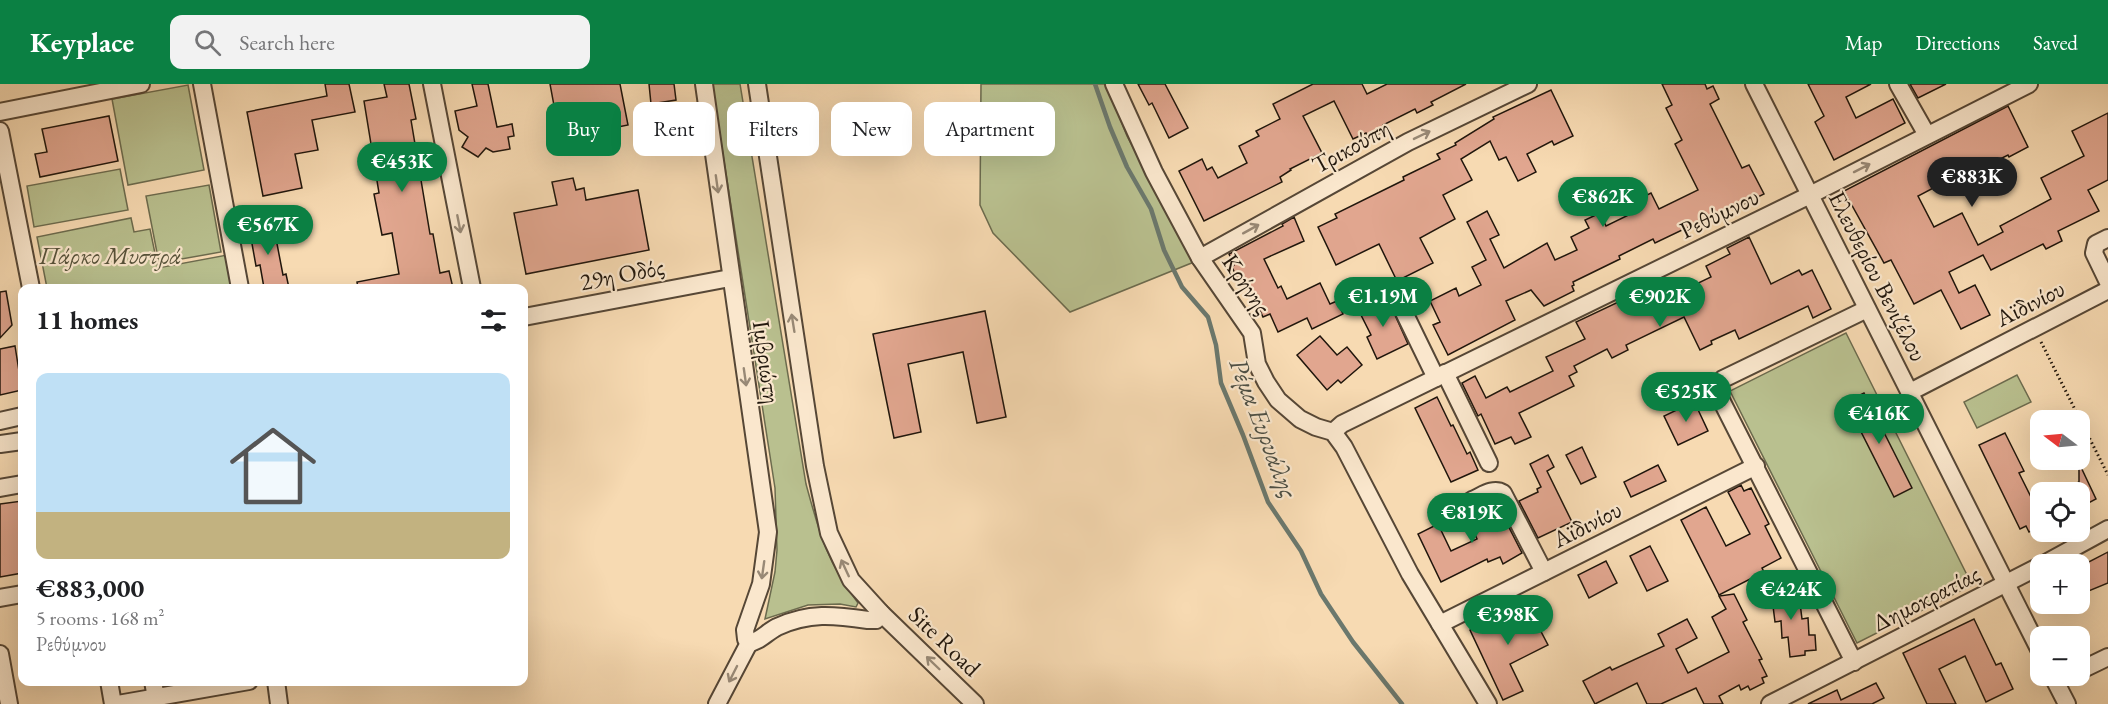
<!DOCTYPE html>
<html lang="en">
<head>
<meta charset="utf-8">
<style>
	body { margin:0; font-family:"EB Garamond",serif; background:#f2f2f2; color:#202124; height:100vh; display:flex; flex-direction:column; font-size:22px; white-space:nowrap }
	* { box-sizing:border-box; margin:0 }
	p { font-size:20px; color:#757577 }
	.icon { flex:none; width:33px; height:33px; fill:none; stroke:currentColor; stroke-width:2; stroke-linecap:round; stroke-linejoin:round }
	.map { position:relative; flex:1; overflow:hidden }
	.side { position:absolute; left:18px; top:200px; width:510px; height:402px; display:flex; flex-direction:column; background:#fff; border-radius:12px; box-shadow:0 6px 24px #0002 }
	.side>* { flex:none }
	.banner { position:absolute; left:546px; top:18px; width:570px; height:54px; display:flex; gap:12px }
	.needle { width:39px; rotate:286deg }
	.fabs { position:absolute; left:2030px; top:326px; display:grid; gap:12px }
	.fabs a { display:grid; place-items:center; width:60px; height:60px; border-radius:12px; background:#fff; box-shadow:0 6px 24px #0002; font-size:30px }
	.price { position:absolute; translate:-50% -51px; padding:0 14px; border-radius:21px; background:#0b8043; color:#fff; font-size:20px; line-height:39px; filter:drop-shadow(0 2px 3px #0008) }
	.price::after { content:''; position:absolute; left:50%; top:36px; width:18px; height:14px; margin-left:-9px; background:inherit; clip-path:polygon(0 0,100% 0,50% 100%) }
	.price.on { background:#222; color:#fff }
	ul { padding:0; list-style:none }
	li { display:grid; align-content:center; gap:12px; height:318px; padding:0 18px }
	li+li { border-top:2px solid #e0e0e0 }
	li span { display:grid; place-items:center; height:186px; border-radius:12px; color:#555 }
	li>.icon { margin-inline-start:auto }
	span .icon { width:108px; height:108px; fill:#fffc; stroke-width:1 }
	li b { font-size:26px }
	h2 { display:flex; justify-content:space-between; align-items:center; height:72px; padding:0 18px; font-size:26px }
	.chip { padding:0 21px; border-radius:12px; background:#fff; box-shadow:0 6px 24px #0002; font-size:21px; line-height:54px }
	.chip.on { background:#0b8043; color:#fff }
	header { display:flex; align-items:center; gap:36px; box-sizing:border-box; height:84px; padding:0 30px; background:#0b8043; color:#fff }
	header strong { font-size:28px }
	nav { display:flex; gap:33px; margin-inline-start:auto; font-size:21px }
	.search { width:420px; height:54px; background:#f2f2f2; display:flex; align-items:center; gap:15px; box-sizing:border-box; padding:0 21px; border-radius:12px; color:#757577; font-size:22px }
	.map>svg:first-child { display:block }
</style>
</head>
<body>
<header>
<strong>Keyplace</strong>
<div class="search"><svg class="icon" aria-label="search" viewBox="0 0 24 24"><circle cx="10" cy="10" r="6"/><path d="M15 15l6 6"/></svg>Search here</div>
<nav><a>Map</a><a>Directions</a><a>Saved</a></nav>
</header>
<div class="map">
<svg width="2108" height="620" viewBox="0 0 2108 620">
	<rect width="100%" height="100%" fill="#f7dab2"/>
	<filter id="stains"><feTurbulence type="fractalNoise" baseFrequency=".00333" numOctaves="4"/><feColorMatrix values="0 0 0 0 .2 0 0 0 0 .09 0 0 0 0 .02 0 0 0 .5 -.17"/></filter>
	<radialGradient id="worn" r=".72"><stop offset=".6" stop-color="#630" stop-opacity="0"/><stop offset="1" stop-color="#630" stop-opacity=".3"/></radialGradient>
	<!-- green -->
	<g fill="#b9c08f" stroke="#6c6b4e" stroke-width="1.5">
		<path d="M712 0H740L806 400C819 448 827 479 858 519L856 523 840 520 808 521 765 535 775 488 777 466 775 404Z"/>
		<path d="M981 0H1106L1127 52 1194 178 1070 228 993 149 980 121Z"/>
		<path d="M188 1 204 86 128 101 112 15Z"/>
		<path d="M120 85 128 126 34 143 27 102Z"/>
		<path d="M209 101 221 168 159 179 146 112Z"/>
		<path d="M131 134 134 148 150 145 158 184 227 171 234 204H47L37 153Z"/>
		<path d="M1846 249 1972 501 1857 559 1730 307Z"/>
		<path d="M2017 291 2031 318 1977 344 1964 318Z"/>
	</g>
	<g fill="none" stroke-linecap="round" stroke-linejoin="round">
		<!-- stream -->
		<path stroke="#6b786d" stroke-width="4.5" d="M1095 0 1110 43 1127 83 1151 125 1164 166 1182 203 1208 233 1216 261 1221 299 1243 351 1268 418 1301 467 1321 510 1353 558 1402 620"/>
	</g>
	<!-- building -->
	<g fill="#e1a68f" stroke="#20160c" stroke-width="1.5">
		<path d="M325 0H349L355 28 312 36 318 66 295 70 302 104 263 112 247 28 327 12Z"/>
		<path d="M384 0H409L416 35 411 36 430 150H433L440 189 449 187 453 204H358L357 198 399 190 392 149 382 151 374 110 379 109 364 17 387 13Z"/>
		<path d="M472 0H488L497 43 512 40 514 52 508 53 510 65 493 68 486 64 478 73 462 63 468 53 459 46 455 27 477 22Z"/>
		<path d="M550 0H620L628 41 603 46 598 19 555 27Z"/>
		<path d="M649 0H674L676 16 651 20Z"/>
		<path d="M1138 0H1165L1188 44 1169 54 1152 19 1149 21Z"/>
		<path d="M1313 0H1362L1367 10 1387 0H1466L1431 18 1433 21 1417 29 1415 25 1383 41 1386 46 1369 55 1366 49 1353 55 1334 17 1303 32 1322 69 1290 85 1291 86 1280 93 1282 98 1204 137 1179 87 1202 75 1207 86 1212 83 1218 94 1247 79 1239 62 1259 52 1256 47 1280 35 1273 20Z"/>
		<path d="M1662 0H1705L1707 5 1713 2 1719 15 1710 20 1742 84 1749 81 1764 110 1744 120 1742 117 1719 128 1721 132 1707 139 1705 135 1655 159 1653 155 1619 172 1620 175 1573 198 1574 201 1572 202 1574 207 1544 222 1531 206 1506 217 1515 236 1448 271 1433 241 1440 238 1430 217 1456 204 1459 212 1481 201 1472 183 1486 176 1467 138 1487 127 1499 151 1490 155 1504 184 1547 159 1555 176 1577 166 1571 153 1589 144 1585 136 1600 129 1606 142 1641 125 1637 116 1651 109 1659 125 1698 106 1675 60 1682 56 1666 24 1672 21Z"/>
		<path d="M1808 0H1871L1846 13 1856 34 1893 15 1905 39 1834 76 1815 38 1824 32Z"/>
		<path d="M1910 0H1946L1918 14Z"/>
		<path d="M1551 6 1573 52 1554 61 1552 57 1527 70 1536 88 1518 97 1506 73 1499 76 1490 57 1461 75 1472 96 1443 111 1455 135 1420 154 1433 179 1397 197 1379 160 1336 181 1318 143 1337 134 1335 130 1404 96 1403 93 1440 75 1437 70 1456 61 1455 59 1494 35 1493 33Z"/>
		<path d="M2008 22 2028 63 2009 73 2008 71 1958 96 1956 92 1918 112 1934 143 1962 129 1978 161 2003 148 2000 142 2051 115 2041 94 2084 72 2072 47 2108 29V96L2088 106 2099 127 2058 147 2062 157 2046 165 2043 160 1991 186 1983 171 1949 188 1959 209 1975 201 1990 231 1961 245 1941 206 1914 220 1891 176 1884 179 1844 107Z"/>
		<path d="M109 32 118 77 40 93 35 70 47 68 42 45Z"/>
		<path d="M573 94 576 106 584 104 586 116 638 106 649 166 526 190 514 129 557 121 552 98Z"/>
		<path d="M1294 133 1304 157 1264 175 1278 204 1281 202 1287 215 1320 199 1330 220 1337 217 1343 230 1312 245 1307 234 1278 248 1270 230 1263 233 1248 201 1244 203 1241 195 1238 196 1232 183 1234 181 1229 170 1283 142 1282 140Z"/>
		<path d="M273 139 283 191 286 190 289 204H264L260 181 256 182 249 143Z"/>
		<path d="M1749 153 1771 200 1799 186 1802 191 1812 186 1831 225 1813 234 1808 222 1739 255 1735 246 1711 257 1712 260 1700 266 1684 233 1626 261 1628 266 1612 274 1607 265 1574 282 1577 288 1569 292 1574 302 1519 329 1531 353 1515 360 1511 353 1495 360 1481 330 1478 332 1462 299 1475 292 1486 314 1507 303 1510 308 1553 287 1546 273 1585 255 1576 238 1650 203 1657 219 1711 193 1706 182 1730 170 1727 164Z"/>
		<path d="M6 207 12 241 0 254V208Z"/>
		<path d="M1387 213 1408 260 1377 275 1367 253 1371 251 1359 227Z"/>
		<path d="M985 227 1006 333 977 339 963 268 908 280 921 348 894 354 873 250Z"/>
		<path d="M1320 252 1337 271 1347 263 1362 281 1341 299 1338 296 1327 306 1297 271Z"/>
		<path d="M15 262 22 306 0 311V265Z"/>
		<path d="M1864 309 1912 404 1894 413 1846 318Z"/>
		<path d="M1437 313 1451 342 1453 341 1467 370 1470 368 1478 386 1451 398 1415 324Z"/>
		<path d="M1693 315 1708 347 1678 361 1664 332 1679 325 1684 319Z"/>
		<path d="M2005 349 2024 387 2019 389 2037 425 2040 423V442L2029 448 2026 442 2020 445 1979 361Z"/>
		<path d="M1582 363 1596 393 1581 400 1566 371Z"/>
		<path d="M1548 371 1554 383 1547 387 1572 438 1538 454 1519 417 1538 408 1537 405 1541 403 1530 380Z"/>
		<path d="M2079 379 2096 415 2079 424V408H2058L2079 398Z"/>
		<path d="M1658 381 1666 397 1631 413 1624 398Z"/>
		<path d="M1741 401 1744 407 1751 404 1769 440 1765 442 1781 474 1762 484 1764 488 1719 511 1681 436 1706 423 1726 462 1750 450 1728 408Z"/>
		<path d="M22 417V489L0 493V420Z"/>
		<path d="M1496 418 1522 469 1503 480 1500 473 1488 478 1487 475 1441 498 1418 450 1438 440 1451 467 1477 455 1470 439 1472 438 1470 433 1478 429 1476 426Z"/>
		<path d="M1650 462 1668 497 1647 507 1630 472Z"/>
		<path d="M2108 468V499L2079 511V483Z"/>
		<path d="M1606 477 1617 499 1589 514 1578 491Z"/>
		<path d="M1792 504 1794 519H1800L1802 535 1808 534 1809 551H1815L1816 566 1805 567V571L1790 573 1788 553 1782 554 1781 537 1775 538 1773 522H1766L1764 507Z"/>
		<path d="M1734 510 1747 536 1743 538 1762 575 1759 576 1767 592 1762 594 1764 599 1750 606 1748 602 1741 606 1739 601 1719 612 1723 620H1704L1696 604 1661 620H1647L1637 599 1595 620 1583 597 1610 583 1612 586 1664 562 1658 550 1687 535 1697 554 1676 565 1688 589 1729 568 1712 533 1726 525 1719 512Z"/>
		<path d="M1526 519 1548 561 1510 580 1523 607 1503 616 1470 546Z"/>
		<path d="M1974 535 1996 581 2001 579 2013 605 1986 618 1965 572 1939 585 1956 620H1927L1903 569Z"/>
		<path d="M1876 599 1884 614 1872 620H1808L1837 606 1841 616Z"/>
	</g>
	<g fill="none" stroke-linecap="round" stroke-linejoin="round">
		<defs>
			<g id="minor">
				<path d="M202 0 240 204"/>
				<path d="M432 0 472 204"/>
				<path d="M704 0 768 448 761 500 745 546 746 555 749 559"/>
				<path d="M757 0 815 382 829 449 851 496 881 529 975 620"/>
				<path d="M1114 0 1154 88 1200 174 1252 249 1257 280 1266 298 1278 316 1300 335 1316 343 1333 348 1344 363 1410 490 1488 620"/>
				<path d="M1754 0 2040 567"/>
				<path d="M1898 0 1927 51"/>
				<path d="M0 28 141 0"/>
				<path d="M0 47 31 204"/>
				<path d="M2108 154 2096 160 2094 169 2108 198"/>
				<path d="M1200 174 1408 58 1528 0"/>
				<path d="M1398 216 1436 294"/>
				<path d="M524 233 730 194"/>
				<path d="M1445 289 1489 379"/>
				<path d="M1910 308 2108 206"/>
				<path d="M0 337 22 332"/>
				<path d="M1333 348 1342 340 1810 111 2029 0"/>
				<path d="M0 360 22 357"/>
				<path d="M0 404 22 400"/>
				<path d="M1472 416C1482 412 1493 403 1503 409L1544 488"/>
				<path d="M2044 480 2108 445"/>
				<path d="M0 514 22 510"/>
				<path d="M1440 540 1756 382"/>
				<path d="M749 559C759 558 767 548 777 543 809 528 834 531 868 536H876L881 529"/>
				<path d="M0 570 9 620"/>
				<path d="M1854 578 1718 310 1717 301 1723 295 1867 225"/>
				<path d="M2079 587 2108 573"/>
				<path d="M2052 591 2067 620"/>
				<path d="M109 597 113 620"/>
				<path d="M153 597 156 614"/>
				<path d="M276 597 279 620"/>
				<path d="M118 620 249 597"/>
				<path d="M717 620 749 559"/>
				<path d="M1770 620 2040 482"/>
			</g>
		</defs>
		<!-- minor casing -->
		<use href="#minor" stroke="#564736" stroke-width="20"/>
		<!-- path -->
		<path stroke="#20160c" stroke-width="3" stroke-dasharray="1.5 3" stroke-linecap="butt" d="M2041 258 2108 391"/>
		<!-- minor -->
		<use href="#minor" stroke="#fae7cd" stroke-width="16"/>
	</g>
	<!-- one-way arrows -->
	<defs><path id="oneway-shaft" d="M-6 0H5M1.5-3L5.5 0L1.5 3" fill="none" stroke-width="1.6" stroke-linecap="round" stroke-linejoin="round" transform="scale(1.5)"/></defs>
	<g stroke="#988976">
		<use href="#oneway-shaft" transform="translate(1422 51) rotate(-26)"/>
		<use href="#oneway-shaft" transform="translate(1862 84) rotate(-27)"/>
		<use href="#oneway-shaft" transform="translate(717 100) rotate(82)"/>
		<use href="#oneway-shaft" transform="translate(459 140) rotate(79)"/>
		<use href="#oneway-shaft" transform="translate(1251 145) rotate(-29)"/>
		<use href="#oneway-shaft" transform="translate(793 239) rotate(-99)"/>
		<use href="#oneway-shaft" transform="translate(745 293) rotate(82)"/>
		<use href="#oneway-shaft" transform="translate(845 484) rotate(-115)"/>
		<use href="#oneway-shaft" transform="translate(763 486) rotate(98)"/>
		<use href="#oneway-shaft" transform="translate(933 579) rotate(-136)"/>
		<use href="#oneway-shaft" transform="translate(733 590) rotate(117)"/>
	</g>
	<g text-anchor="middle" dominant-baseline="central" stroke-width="4.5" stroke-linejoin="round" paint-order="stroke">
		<!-- street labels -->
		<g font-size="24" fill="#20160c" stroke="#fae7cd">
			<text transform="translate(1351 62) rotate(-29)">Τρικούπη</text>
			<text transform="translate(1719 129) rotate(-26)">Ρεθύμνου</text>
			<text transform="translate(622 190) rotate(-11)">29η Οδός</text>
			<text transform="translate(1878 192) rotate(63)">Ελευθερίου Βενιζέλου</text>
			<text transform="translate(1247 200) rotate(56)">Κρήνης</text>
			<text transform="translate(2030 219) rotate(-27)">Αϊδινίου</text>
			<text transform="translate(767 278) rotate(82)">Ιμβριώτη</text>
			<text transform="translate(1587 440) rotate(-27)">Αϊδινίου</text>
			<text transform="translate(1926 514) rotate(-27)">Δημοκρατίας</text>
			<text transform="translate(945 557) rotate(44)">Site Road</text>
		</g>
		<!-- park labels -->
		<g font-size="24" font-style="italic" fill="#56523a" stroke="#fae7cd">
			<text x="110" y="171">Πάρκο Μυστρά</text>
		</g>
		<!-- water labels -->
		<g font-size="26" font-style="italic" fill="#4c4f45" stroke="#fae7cd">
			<text transform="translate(1264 344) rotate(69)">Ρέμα Ευρυάλης</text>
		</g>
	</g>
	<rect width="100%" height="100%" filter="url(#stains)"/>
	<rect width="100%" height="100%" fill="url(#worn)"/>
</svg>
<div class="fabs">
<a><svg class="needle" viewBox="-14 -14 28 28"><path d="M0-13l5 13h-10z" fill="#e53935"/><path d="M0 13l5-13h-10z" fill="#757577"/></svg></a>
<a><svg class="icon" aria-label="locate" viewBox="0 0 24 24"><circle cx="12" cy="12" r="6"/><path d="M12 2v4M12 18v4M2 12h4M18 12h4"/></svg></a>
<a>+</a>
<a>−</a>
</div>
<b class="price" style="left:402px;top:109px">€453K</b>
<b class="price on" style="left:1972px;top:124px">€883K</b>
<b class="price" style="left:1603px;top:144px">€862K</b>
<b class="price" style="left:268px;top:172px">€567K</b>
<b class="price" style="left:1383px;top:244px">€1.19M</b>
<b class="price" style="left:1660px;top:244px">€902K</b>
<b class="price" style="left:1686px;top:339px">€525K</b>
<b class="price" style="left:1879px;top:361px">€416K</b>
<b class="price" style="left:1472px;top:460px">€819K</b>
<b class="price" style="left:1791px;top:537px">€424K</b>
<b class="price" style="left:1508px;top:562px">€398K</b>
<div class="banner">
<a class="chip on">Buy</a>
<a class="chip">Rent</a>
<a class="chip">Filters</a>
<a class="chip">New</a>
<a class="chip">Apartment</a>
</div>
<section class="side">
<h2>11 homes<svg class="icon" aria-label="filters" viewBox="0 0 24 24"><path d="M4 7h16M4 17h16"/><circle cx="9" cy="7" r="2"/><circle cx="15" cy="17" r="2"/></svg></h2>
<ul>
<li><span style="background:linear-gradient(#bfe0f5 75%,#c2b280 0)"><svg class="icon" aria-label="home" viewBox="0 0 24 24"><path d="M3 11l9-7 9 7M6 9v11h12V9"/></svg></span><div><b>€883,000</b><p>5 rooms · 168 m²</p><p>Ρεθύμνου</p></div></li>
</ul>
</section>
</div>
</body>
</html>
